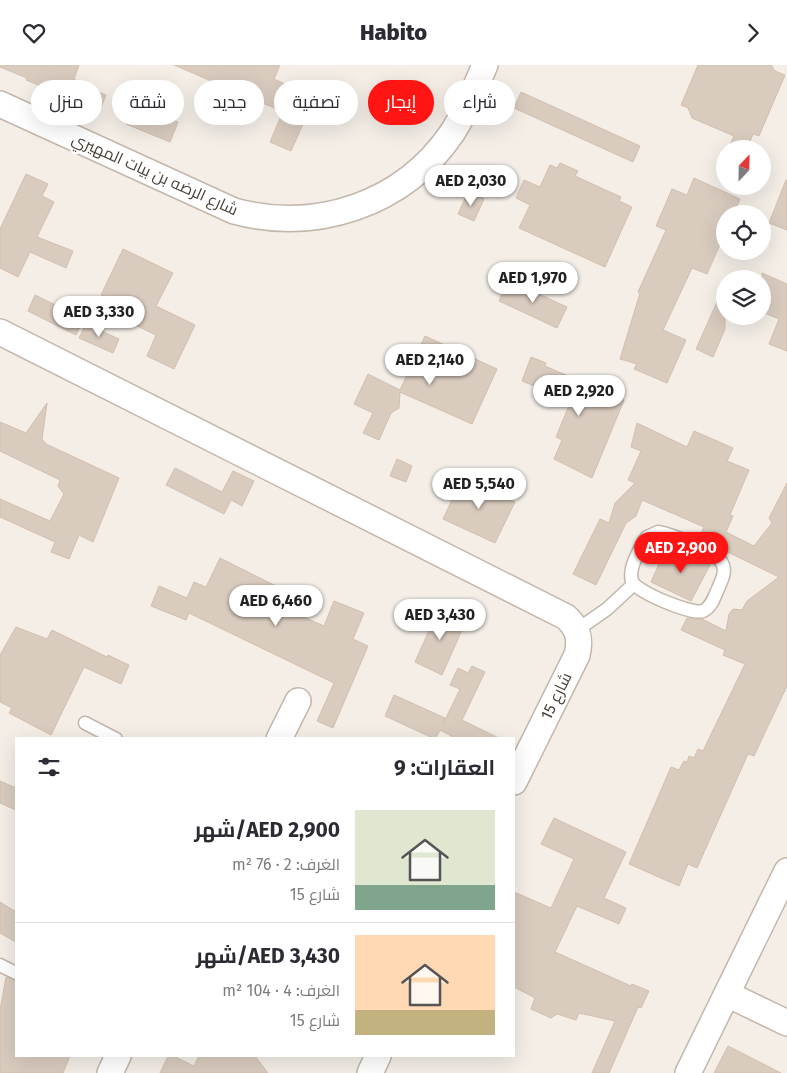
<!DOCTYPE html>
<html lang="ar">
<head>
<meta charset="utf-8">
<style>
	body { margin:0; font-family:"Fira Sans",Cairo,sans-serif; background:#f2f2f3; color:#2b2b33; direction:rtl; height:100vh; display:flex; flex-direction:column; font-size:19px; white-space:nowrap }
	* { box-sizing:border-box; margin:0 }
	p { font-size:16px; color:#7c7c81 }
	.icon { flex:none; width:28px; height:28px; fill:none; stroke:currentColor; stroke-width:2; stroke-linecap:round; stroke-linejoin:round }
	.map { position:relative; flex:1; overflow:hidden; direction:ltr }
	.drawer { position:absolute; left:15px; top:672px; width:500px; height:320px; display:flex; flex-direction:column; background:#fff; border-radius:0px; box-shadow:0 5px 20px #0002; direction:rtl }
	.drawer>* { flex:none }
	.guide { position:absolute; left:15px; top:15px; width:500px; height:45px; direction:rtl; display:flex; gap:10px }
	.needle { width:32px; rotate:22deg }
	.controls { position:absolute; left:716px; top:75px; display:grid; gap:10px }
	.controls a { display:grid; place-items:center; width:55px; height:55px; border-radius:50%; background:#fff; box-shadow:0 5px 20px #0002; font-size:25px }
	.price { position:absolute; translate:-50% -42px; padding:0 11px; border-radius:18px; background:#fff; color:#222; font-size:16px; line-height:32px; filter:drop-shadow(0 1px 2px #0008) }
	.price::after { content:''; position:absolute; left:50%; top:30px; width:15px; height:11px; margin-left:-8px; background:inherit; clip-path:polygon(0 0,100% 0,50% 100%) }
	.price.on { background:#ff1513; color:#fff }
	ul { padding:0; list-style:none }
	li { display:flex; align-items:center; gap:15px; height:125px; padding:0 20px }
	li+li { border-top:1px solid #e1e1e2 }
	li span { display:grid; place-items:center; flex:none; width:140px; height:100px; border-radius:0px; color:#555 }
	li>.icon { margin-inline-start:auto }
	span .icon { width:60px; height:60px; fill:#fffc; stroke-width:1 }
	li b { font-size:21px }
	h2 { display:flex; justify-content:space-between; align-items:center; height:60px; padding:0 20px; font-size:21px }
	.tag { padding:0 18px; border-radius:22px; background:#fff; box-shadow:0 5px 20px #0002; font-size:18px; line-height:45px }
	.tag.on { background:#ff1513; color:#fff }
	header { display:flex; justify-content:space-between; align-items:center; height:65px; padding:0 20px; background:#fff; font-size:22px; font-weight:800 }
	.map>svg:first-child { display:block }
</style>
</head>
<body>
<header><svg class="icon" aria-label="forward" viewBox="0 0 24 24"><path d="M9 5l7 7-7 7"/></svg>Habito<svg class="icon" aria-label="heart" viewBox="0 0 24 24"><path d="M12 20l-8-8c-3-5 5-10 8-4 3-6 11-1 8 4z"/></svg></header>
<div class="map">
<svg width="787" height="1008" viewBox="0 0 787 1008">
	<rect width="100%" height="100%" fill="#f4eee7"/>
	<!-- building -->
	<g fill="#d9cbbe" stroke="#d2bfae">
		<path d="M0 0H79L74 14 79 17V19L106 30 100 45 26 15 27 13 0 2Z"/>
		<path d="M174 0H280L274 14 287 20 277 44 241 29 237 37 220 29 223 21Z"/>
		<path d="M698 0H771L775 6 785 10 759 71 753 69 747 84H728L734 71 692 53 688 43 681 40Z"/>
		<path d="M521 27 640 81 633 97 514 43Z"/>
		<path d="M135 38 178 57 170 77 126 59Z"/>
		<path d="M281 51 303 59 291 86 270 77Z"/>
		<path d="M560 98 578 106 575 111 621 132 619 136 632 142 605 202 519 163 530 140 516 133 524 115 540 122 550 100 557 103Z"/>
		<path d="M26 109 48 119 42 131 54 137 37 172 73 186 66 203 30 187 18 212 0 203V164Z"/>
		<path d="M694 113 740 134 734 149H725V168L707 209 692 203 663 265 686 275 667 318 634 304 637 299 620 294 640 228 638 227 666 165 656 161 672 124 687 130Z"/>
		<path d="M786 115H787V165L769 158Z"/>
		<path d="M468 127 484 134 474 156 458 149Z"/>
		<path d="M123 184 173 208 156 241 195 260 174 304 147 291 156 270 131 258 136 247 101 230Z"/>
		<path d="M762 208 787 219V286L769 279 779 254 762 247Z"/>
		<path d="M508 215 567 242 557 263 499 236Z"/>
		<path d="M725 219V264L713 292 696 284Z"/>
		<path d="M35 230 84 254 76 270 28 246Z"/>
		<path d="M86 259 119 274 113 288 79 273Z"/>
		<path d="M425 271 497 304 472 359 400 327 399 343 391 348 379 375 363 368 373 348 354 339 368 309 400 325Z"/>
		<path d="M531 292 546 298 545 301 624 335 592 413 554 394 562 375 556 372 572 333 538 319 537 322 522 316Z"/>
		<path d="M47 338 42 374 46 379 119 413 93 477 79 470 69 494 51 487 55 477 0 452V434L50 456 64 429 58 421 60 415 0 386V357L26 368Z"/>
		<path d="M637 358 687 382 694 366 733 383 727 396 749 405 730 450 733 451 726 467 754 481 772 458 769 453 787 418V621L754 691 748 689 697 803 688 799 679 821 629 799 671 702 679 705 684 696 687 697 689 691 694 693 698 684 703 686 745 599 723 590 725 585 681 565 687 553 702 554 726 566 729 549 733 544 742 545 747 536 779 512 699 473 704 462 642 435 636 451 626 458 596 520 573 509 600 454 609 458 615 438 635 418 628 415 641 386 631 382Z"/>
		<path d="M397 394 412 401 406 417 390 411Z"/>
		<path d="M175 403 222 427 233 406 254 416 242 441 231 435 224 449 166 420Z"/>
		<path d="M476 414 484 417 488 423 515 437 495 478 443 454 459 420Z"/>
		<path d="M666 483 688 494 691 487 711 498 691 536 651 517Z"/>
		<path d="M220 493 290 528 283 543 324 561 334 536 364 548 353 574 368 581 333 663 317 656 334 618 189 548 186 555 151 541 159 521 187 533 194 517 206 522Z"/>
		<path d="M439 543 466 556 442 610 415 597Z"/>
		<path d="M16 562 47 574 52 565 107 592 108 590 129 600 121 619 84 602 51 670 9 648 12 643 0 637V590Z"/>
		<path d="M472 601 485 607 462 655 501 674H457L440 665 435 674 385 651 394 630 445 653 443 659 460 624 450 620 458 603 468 608Z"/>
		<path d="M0 716 16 723V745L0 738Z"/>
		<path d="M554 753 626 787 604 833 626 843 619 859 577 841 555 887 631 921 632 919 649 926 641 943 638 942 609 1008H592L615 956 579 948 576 955 557 949 551 953 531 944 535 933 514 922V827L551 843 574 794 541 779Z"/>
		<path d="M0 837 16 847V877L0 868Z"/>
		<path d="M6 912 16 916V991H70L63 1008H0V945Z"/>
		<path d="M728 981 781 1008H714Z"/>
		<path d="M168 991H173L194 1001 199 991H255L268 1008H160Z"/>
	</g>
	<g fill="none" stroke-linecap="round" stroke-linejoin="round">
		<defs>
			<g id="service">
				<path d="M658 467C671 469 716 487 722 498 727 507 721 516 718 524 714 532 712 542 703 546 692 550 636 527 632 516 628 503 639 487 644 476L647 472Z"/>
				<path d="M577 565 607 544 634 519"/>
				<path d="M85 658 116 674"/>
				<path d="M0 900 16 908"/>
			</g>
			<g id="minor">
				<path d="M0 39 234 146C316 168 403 140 452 68 466 47 475 23 485 0"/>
				<path d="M0 267 566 552C578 563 581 574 577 590L514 717"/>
				<path d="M279 674 298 636"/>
				<path d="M727 929 787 958"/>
				<path d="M110 1008 118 991"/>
				<path d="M370 1008 378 991"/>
				<path d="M688 1008 787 806"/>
			</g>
		</defs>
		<!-- service casing -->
		<use href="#service" stroke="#c3b7ab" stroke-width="15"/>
		<!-- minor casing -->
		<use href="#minor" stroke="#c3b7ab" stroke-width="28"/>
		<!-- service -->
		<use href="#service" stroke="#fff" stroke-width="12"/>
		<!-- minor -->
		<use href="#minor" stroke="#fff" stroke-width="25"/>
	</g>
	<g text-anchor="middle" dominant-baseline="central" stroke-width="4.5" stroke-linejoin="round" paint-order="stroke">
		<!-- street labels -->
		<g font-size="16" fill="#483e35" stroke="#fff">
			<text transform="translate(155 109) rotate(24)">شارع الرضه بن بيات المهيري</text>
			<text transform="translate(556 631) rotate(-64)">شارع 15</text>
		</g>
	</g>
</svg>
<div class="controls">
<a><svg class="needle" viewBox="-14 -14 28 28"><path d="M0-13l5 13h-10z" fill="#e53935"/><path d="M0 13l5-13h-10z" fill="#7c7c81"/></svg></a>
<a><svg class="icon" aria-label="locate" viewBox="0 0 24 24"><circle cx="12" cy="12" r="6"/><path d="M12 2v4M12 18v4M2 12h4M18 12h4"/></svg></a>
<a><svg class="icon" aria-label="layers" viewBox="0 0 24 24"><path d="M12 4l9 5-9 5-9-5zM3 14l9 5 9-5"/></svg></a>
</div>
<b class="price" style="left:471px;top:142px">AED 2,030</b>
<b class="price" style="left:533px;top:239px">AED 1,970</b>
<b class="price" style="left:99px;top:273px">AED 3,330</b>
<b class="price" style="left:430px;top:321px">AED 2,140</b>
<b class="price" style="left:579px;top:352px">AED 2,920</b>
<b class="price" style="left:479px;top:445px">AED 5,540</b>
<b class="price on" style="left:681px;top:509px">AED 2,900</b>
<b class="price" style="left:276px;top:562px">AED 6,460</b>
<b class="price" style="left:440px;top:576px">AED 3,430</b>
<div class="guide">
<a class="tag">شراء</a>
<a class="tag on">إيجار</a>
<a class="tag">تصفية</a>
<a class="tag">جديد</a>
<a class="tag">شقة</a>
<a class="tag">منزل</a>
</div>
<section class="drawer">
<h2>العقارات: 9<svg class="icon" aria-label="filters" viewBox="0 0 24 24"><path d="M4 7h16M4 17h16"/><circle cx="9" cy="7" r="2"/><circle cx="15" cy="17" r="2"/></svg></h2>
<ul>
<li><span style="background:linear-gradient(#dfe7d0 75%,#7fa58c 0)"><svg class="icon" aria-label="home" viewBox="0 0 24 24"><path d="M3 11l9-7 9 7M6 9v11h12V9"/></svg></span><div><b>AED 2,900/شهر</b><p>الغرف: 2 · 76 m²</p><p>شارع 15</p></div></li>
<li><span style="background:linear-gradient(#ffd9b3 75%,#c2b280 0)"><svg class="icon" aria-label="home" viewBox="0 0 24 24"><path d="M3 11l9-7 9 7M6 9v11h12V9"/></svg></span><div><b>AED 3,430/شهر</b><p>الغرف: 4 · 104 m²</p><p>شارع 15</p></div></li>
</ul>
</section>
</div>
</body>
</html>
